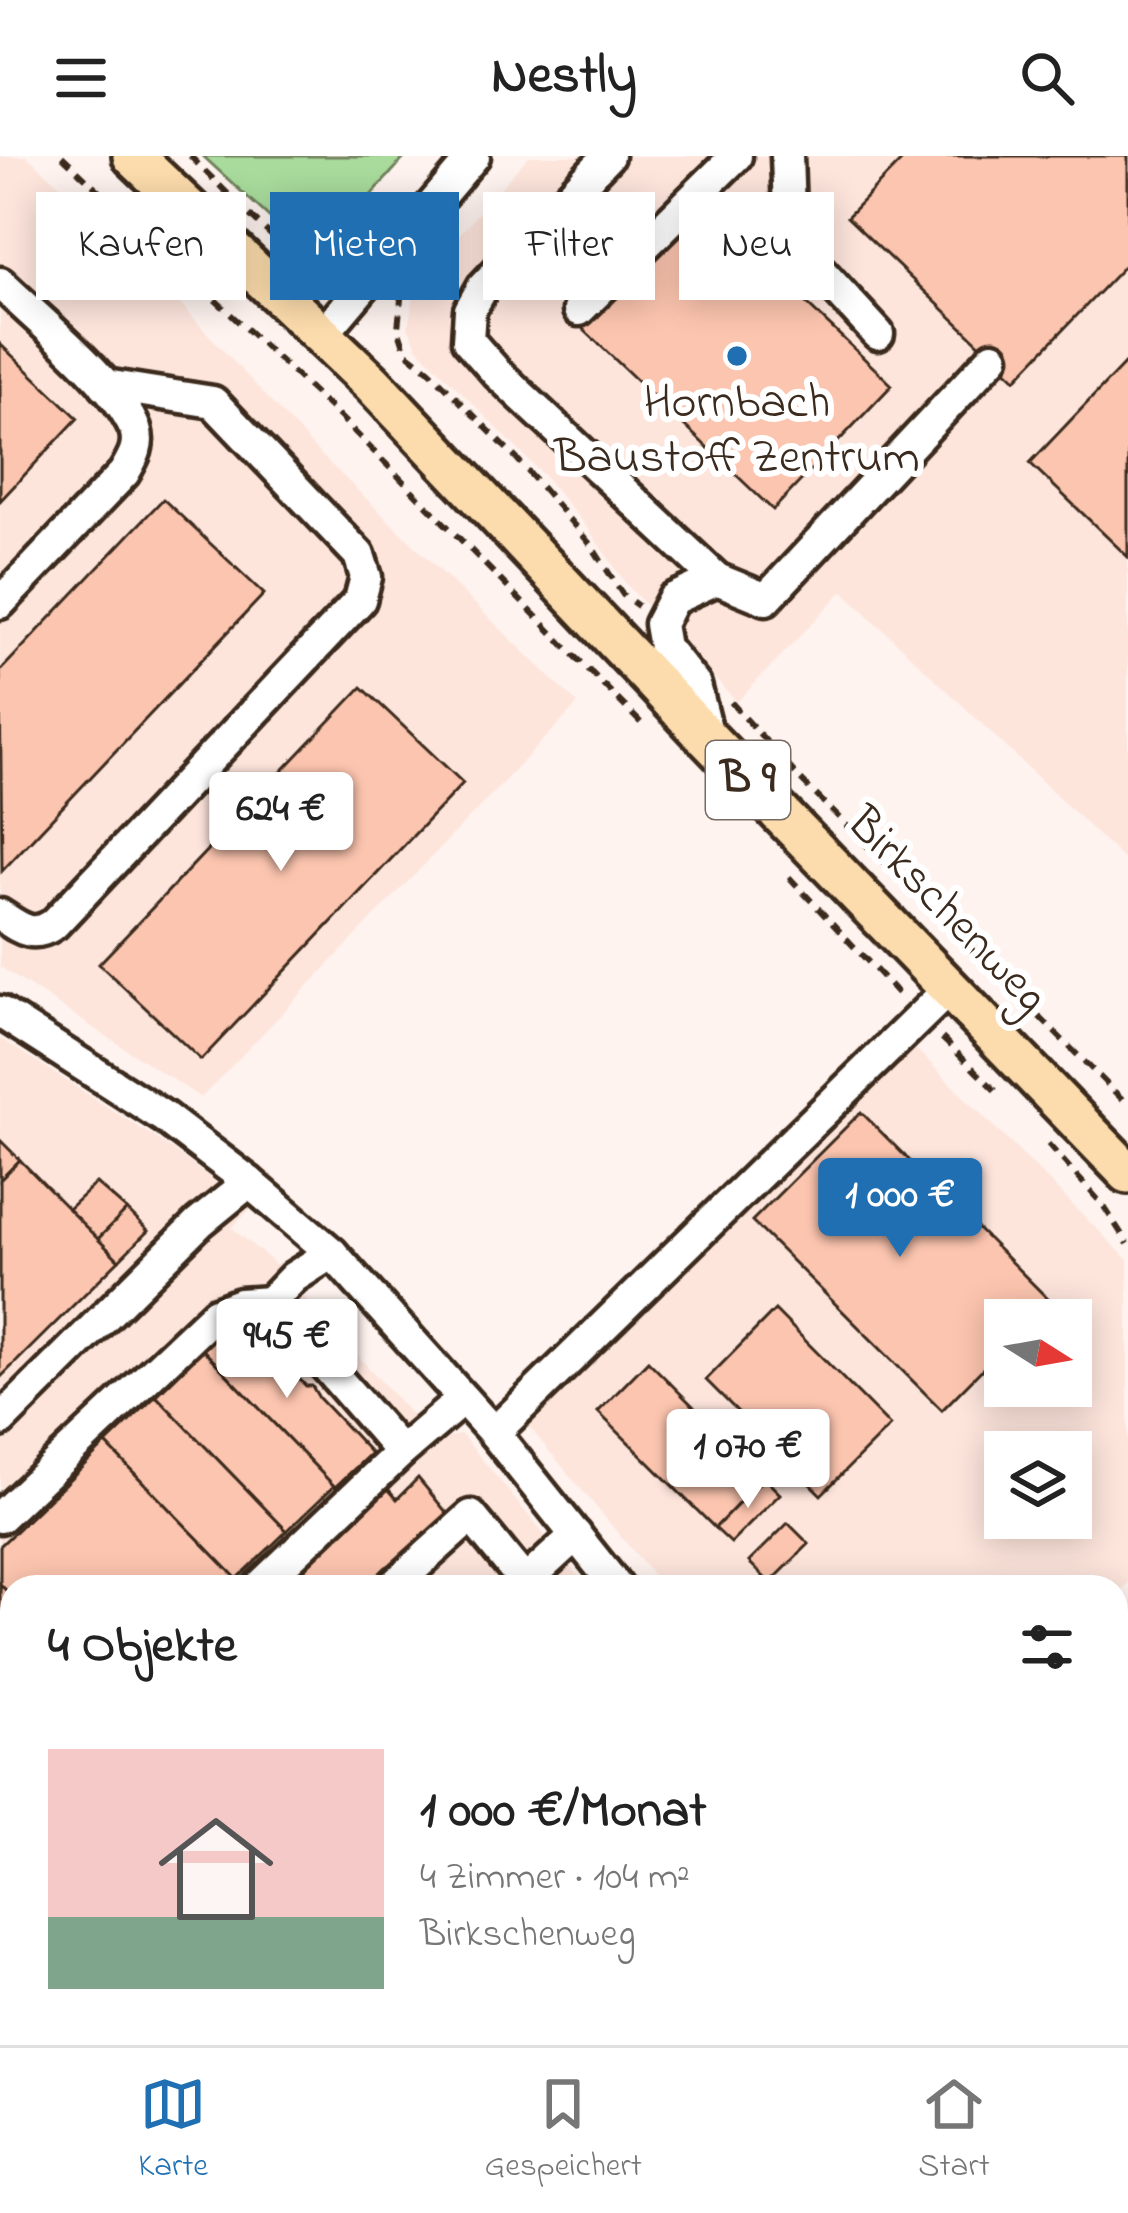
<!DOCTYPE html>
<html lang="de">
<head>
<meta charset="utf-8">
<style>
	body { margin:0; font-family:"Indie Flower",sans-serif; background:#f6f6f6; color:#222; height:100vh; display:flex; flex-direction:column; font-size:45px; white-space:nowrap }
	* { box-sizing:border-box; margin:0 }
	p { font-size:39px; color:#767676 }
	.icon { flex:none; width:66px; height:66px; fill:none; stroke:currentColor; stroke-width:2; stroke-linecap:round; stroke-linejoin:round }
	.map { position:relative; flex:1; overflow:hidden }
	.side { position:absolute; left:0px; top:1419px; width:1128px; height:471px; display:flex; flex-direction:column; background:#fff; border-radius:36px 36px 0 0; box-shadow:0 6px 30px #0003 }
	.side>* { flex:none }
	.banner { position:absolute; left:36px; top:36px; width:1056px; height:108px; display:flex; gap:24px }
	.needle { width:78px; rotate:101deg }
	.buttons { position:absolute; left:984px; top:1143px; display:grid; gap:24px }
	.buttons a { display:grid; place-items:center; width:108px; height:108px; border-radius:0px; background:#fff; box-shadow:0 6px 30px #0003; font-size:60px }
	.price { position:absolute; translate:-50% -102px; padding:0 27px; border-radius:12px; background:#fff; color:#222; font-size:39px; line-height:78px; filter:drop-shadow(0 3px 6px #0008) }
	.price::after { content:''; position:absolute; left:50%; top:72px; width:36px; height:27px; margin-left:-18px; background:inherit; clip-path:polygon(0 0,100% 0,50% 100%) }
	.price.selected { background:#1f6fb2; color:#fff }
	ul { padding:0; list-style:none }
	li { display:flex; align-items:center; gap:36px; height:300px; padding:0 48px }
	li+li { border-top:3px solid #e0e0e0 }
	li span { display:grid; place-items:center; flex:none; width:336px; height:240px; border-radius:0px; color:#555 }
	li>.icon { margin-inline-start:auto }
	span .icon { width:144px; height:144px; fill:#fffc; stroke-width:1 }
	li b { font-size:51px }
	h2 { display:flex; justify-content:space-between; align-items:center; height:144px; padding:0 48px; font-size:51px }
	.pill { padding:0 42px; border-radius:0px; background:#fff; box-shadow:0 6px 30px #0003; font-size:42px; line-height:108px }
	.pill.selected { background:#1f6fb2; color:#fff }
	header { display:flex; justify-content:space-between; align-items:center; height:156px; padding:0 48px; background:#fff; font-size:54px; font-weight:700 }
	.dock { display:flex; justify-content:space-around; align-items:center; height:168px; border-top:3px solid #e0e0e0; background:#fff; font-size:33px; color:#767676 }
	.dock a { display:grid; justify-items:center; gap:6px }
	.dock .selected { color:#1f6fb2 }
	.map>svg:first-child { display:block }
</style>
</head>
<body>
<header><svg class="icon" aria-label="menu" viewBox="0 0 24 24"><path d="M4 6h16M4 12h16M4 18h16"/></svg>Nestly<svg class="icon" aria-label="search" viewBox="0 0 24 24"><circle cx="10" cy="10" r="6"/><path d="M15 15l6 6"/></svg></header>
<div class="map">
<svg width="1128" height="1889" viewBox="0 0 1128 1889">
	<rect width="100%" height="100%" fill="#fef3ef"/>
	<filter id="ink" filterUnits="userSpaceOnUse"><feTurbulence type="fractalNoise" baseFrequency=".00833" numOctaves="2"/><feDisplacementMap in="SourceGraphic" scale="24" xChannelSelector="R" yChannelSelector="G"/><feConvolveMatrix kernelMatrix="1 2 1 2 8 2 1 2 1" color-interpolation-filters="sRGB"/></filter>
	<g filter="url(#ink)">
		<!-- built -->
		<g fill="#fde5dc" fill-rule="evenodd">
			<path d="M0 0H27L114 77 315 293 578 548 201 942 0 811Z"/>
			<path d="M529 0H1128V708L843 435 737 546 626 428 589 374 545 321 417 191 408 171 414 140 435 106Z"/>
			<path d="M0 882 159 984 251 1052 232 1072 272 1105 436 1286 461 1278 588 1431H12V1571L0 1559Z"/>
			<path d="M907 884 1128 1104V1428L1116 1439V1431H663L520 1260ZM1005 1164H1071V1230H1005ZM1005 1296H1071V1362H1005Z"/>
			<path d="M1128 1530V1776L1116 1775V1538Z"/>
			<path d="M1116 1802 1128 1804V1889H317L306 1878H1116Z"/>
		</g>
		<!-- green -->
		<path fill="#a8db9c" stroke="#72825d" stroke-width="3" d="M203 0H406L341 73 311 86 281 72Z"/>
		<!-- building -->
		<g fill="#fcc5af" stroke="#3b2a1e" stroke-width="3">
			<path d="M906 0H1128V106L1016 223 847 61Z"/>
			<path d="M701 47 892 229 773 354 582 172Z"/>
			<path d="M0 188 78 262 0 345Z"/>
			<path d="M1128 204V401L1030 307Z"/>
			<path d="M163 343 264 438 2 715 0 515Z"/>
			<path d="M362 531 463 627 201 904 99 808Z"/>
			<path d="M861 956 1050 1145 1031 1164H1005V1190L942 1254 752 1065Z"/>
			<path d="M0 984 20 1004 0 1024Z"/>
			<path d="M20 1004 119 1104 0 1222V1024Z"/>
			<path d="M96 1027 127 1054 98 1083 68 1053Z"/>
			<path d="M127 1054 148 1075 119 1104 98 1083Z"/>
			<path d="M775 1154 890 1270 821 1339 706 1224Z"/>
			<path d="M238 1159 306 1230H312L319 1242 371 1297 335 1331 202 1193Z"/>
			<path d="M203 1194 334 1330 287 1375 156 1240Z"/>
			<path d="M648 1205 764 1321 715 1372 598 1256Z"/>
			<path d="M156 1240 287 1375 237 1423 106 1288Z"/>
			<path d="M106 1288 237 1423 229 1431H12V1441L0 1428V1390Z"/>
			<path d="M418 1322 452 1363 412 1399 386 1411 365 1431H285L388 1333 397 1343Z"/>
			<path d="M764 1322 780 1338 731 1387 715 1372Z"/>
			<path d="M788 1367 809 1388 770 1427 749 1406Z"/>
			<path d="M0 1428 12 1441V1493L0 1480Z"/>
			<path d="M12 1689V1878H165L161 1882 167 1889H0V1701Z"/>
			<path d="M165 1878H211L221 1889H167L161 1882Z"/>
			<path d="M388 1878H464L453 1889H398Z"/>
		</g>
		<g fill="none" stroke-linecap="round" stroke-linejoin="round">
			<defs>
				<g id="minor">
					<path d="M608 0 483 131 470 154 468 184 497 217 717 423 766 443 993 201"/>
					<path d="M787 0 790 82 878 178"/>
					<path d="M0 127C37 163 117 227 135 273 141 290 132 303 124 317L0 447"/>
					<path d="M579 154 736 0"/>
					<path d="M323 178 474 0"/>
					<path d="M709 584 695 529 664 491 660 468 673 443 717 423"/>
					<path d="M0 759C20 772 32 783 54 768L360 444 366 421 359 399 213 246 105 229"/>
					<path d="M0 856 164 961 249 1026 332 1097 494 1277 617 1431"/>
					<path d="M332 1097 294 1121 270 1146 401 1296 463 1243"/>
					<path d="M0 1265 199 1067 249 1026"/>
					<path d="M494 1277 950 832"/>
					<path d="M0 1361 216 1157 240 1148 270 1146"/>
					<path d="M259 1431 401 1296"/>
					<path d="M392 1431 471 1360 525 1426"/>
					<path d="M529 1431 525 1426 576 1379"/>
					<path d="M1116 1490 1128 1482"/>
					<path d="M0 1608 12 1621"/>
					<path d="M260 1878 270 1889"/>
					<path d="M344 1889H345"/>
					<path d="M481 1889 494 1878"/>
				</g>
				<path id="major" d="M133 0 372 227 709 584 1128 1017"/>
			</defs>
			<!-- minor casing -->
			<use href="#minor" stroke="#3b2a1e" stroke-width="39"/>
			<!-- major casing -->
			<use href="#major" stroke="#3b2a1e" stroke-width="48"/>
			<!-- path -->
			<g stroke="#3b2a1e" stroke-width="6" stroke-dasharray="12 9" stroke-linecap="butt">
				<path d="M62 0 339 260 643 569"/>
				<path d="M190 0C204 14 284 95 294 98 307 101 325 91 339 87L352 97"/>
				<path d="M397 138 401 143 398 172 406 196 429 214 518 304 591 389 623 439 638 450"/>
				<path d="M731 546 800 623 1128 949"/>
				<path d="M789 721 903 843"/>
				<path d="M942 882 1001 940"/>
				<path d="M1048 988 1103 1049 1128 1088"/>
			</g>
			<!-- minor -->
			<use href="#minor" stroke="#fff" stroke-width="30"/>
			<!-- major -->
			<use href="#major" stroke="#fcdcac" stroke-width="39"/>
		</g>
	</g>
	<!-- markers -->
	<circle fill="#1f6fb2" stroke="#fff" stroke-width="4.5" cx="737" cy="200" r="12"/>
	<g text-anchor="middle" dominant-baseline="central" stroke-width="12" stroke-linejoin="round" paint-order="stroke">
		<!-- shield labels -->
		<rect fill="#fff" stroke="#766a62" stroke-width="3" x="706" y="585" width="84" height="78" rx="9"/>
		<g font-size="45" font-weight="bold" fill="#3b2a1e">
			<text x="748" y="624">B 9</text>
		</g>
		<!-- poi labels -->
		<g font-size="48" fill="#3b2a1e" stroke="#fff">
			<text x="737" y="248">Hornbach<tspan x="737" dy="55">Baustoff Zentrum</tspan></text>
		</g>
		<!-- street labels -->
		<g font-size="48" fill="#3b2a1e" stroke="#fff">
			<text transform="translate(946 755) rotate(46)">Birkschenweg</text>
		</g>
	</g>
</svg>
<div class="buttons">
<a><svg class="needle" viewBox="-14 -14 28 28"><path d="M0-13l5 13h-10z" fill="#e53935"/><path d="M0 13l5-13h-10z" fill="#767676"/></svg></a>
<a><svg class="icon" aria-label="layers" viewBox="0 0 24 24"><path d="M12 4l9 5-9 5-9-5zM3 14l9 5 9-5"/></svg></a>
</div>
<b class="price" style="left:281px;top:718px">624 €</b>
<b class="price selected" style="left:900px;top:1104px">1 000 €</b>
<b class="price" style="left:287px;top:1245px">945 €</b>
<b class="price" style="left:748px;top:1355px">1 070 €</b>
<div class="banner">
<a class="pill">Kaufen</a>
<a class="pill selected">Mieten</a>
<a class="pill">Filter</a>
<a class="pill">Neu</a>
</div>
<section class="side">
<h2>4 Objekte<svg class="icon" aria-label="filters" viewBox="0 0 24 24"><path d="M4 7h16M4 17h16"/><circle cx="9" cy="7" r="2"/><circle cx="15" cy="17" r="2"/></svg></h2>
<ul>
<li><span style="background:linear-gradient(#f6c9c9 70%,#7fa58c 0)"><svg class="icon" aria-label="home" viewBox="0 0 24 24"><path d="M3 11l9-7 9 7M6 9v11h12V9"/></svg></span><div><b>1 000 €/Monat</b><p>4 Zimmer · 104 m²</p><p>Birkschenweg</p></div></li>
</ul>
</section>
</div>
<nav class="dock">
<a class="selected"><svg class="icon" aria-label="map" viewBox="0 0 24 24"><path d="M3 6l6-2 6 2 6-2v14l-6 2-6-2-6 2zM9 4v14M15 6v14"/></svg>Karte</a>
<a><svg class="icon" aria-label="saved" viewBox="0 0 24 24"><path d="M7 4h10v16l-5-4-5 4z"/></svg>Gespeichert</a>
<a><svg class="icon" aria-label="home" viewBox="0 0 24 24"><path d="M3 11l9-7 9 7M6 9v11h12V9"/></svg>Start</a>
</nav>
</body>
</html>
